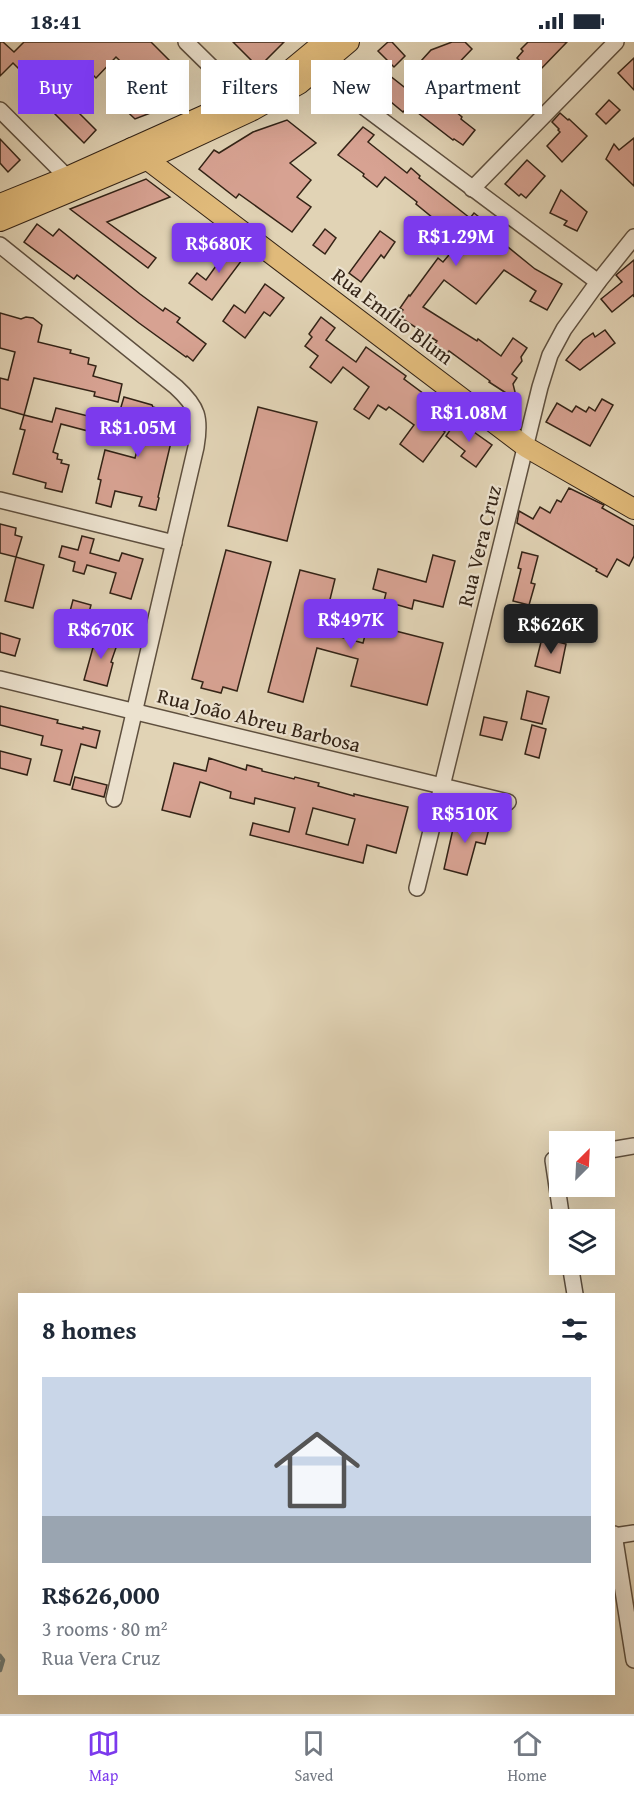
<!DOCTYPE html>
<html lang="en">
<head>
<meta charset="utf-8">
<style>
	body { margin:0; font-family:"Gentium Book Plus",serif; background:#f6f6f7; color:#1f2937; height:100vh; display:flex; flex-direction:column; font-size:22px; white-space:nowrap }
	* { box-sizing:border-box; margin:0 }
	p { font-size:20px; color:#747a83 }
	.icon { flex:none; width:33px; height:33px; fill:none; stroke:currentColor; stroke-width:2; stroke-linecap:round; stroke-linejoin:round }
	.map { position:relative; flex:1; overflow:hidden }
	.side { position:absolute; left:18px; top:1251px; width:597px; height:402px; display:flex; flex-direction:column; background:#fff; border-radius:0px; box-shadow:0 6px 24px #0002 }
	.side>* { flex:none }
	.banner { position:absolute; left:18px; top:18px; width:598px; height:54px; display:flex; gap:12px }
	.needle { width:39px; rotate:24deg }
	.controls { position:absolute; left:549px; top:1089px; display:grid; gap:12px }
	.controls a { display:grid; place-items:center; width:66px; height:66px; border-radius:0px; background:#fff; box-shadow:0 6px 24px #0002; font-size:30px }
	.price { position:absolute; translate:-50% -51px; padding:0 14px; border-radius:6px; background:#7c3aed; color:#fff; font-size:20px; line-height:39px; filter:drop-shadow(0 2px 3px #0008) }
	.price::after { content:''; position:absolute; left:50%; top:36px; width:18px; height:14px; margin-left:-9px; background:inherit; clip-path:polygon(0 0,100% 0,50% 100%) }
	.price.selected { background:#222; color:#fff }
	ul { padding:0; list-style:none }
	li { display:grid; align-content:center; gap:12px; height:318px; padding:0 24px }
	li+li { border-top:2px solid #e0e1e3 }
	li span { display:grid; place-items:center; height:186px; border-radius:0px; color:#555 }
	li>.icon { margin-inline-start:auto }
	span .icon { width:108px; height:108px; fill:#fffc; stroke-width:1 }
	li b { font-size:26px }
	h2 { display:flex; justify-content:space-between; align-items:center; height:72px; padding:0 24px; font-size:26px }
	.chip { padding:0 21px; border-radius:0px; background:#fff; box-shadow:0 6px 24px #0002; font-size:21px; line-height:54px }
	.chip.selected { background:#7c3aed; color:#fff }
	.status { display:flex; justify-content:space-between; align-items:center; height:42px; padding:0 30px; background:#fff; direction:ltr }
	.status svg { height:16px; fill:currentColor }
	.menu { display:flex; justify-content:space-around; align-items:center; height:84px; border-top:2px solid #e0e1e3; background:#fff; font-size:16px; color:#747a83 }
	.menu a { display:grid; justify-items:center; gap:3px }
	.menu .selected { color:#7c3aed }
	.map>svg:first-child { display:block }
</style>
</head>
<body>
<div class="status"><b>18:41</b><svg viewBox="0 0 49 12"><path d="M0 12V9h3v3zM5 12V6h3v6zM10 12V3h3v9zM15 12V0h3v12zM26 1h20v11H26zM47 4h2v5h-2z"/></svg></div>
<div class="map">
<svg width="634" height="1672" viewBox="0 0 634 1672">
	<rect width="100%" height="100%" fill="#e1d3b5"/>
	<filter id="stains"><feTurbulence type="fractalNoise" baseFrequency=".00333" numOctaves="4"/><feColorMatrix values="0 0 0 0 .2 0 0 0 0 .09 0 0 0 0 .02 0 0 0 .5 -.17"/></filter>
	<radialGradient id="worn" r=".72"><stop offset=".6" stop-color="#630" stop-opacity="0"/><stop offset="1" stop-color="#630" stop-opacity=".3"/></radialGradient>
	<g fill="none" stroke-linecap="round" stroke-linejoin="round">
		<!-- stream -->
		<path stroke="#6e7b75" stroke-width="4.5" d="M0 1614 3 1618 0 1628"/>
	</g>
	<!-- building -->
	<g fill="#d7a292" stroke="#332316" stroke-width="1.5" fill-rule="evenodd">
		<path d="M0 0H3L14 10 24 0H151L188 37 187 42 184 47 166 65 135 77 116 59 139 37 116 15 96 36 83 23 60 46 68 54 65 57 96 88 84 101 47 64 52 60 13 21 0 34Z"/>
		<path d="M233 0H284L263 21 255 22Z"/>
		<path d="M388 0H392L405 14 394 25 378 9Z"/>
		<path d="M452 0H465L472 7 447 33 469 55 455 69 462 75 461 77 475 88 463 103 454 97 453 98 409 64 403 70 385 55 386 53 369 39 380 26 408 48 429 27 421 19 431 8Z"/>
		<path d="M528 0H567L539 29H536L531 34 521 25 524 23 517 16 523 9 521 7Z"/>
		<path d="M634 16V48L618 31Z"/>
		<path d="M609 58 620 68 606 82 596 72Z"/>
		<path d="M560 71 568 78 569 77 587 94 562 120 547 104 560 90 558 88 559 87 552 80Z"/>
		<path d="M287 78 316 101 290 121 311 138 297 155 311 165 292 190 239 152 236 156 199 127 214 108 219 111 253 90Z"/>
		<path d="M363 85 374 93 368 100 407 131 411 126 420 134 419 136 470 176 474 171 492 185 490 186 505 199 503 201 535 227 562 242 547 268 530 259 536 249 504 228 476 262 444 238 423 265 477 299 478 297 501 314 513 296 527 306 521 315 522 319 512 332 517 336 513 342 517 358 489 340 490 339 449 309 448 311 435 302 437 299 401 276 402 274 400 272 403 268 400 266 409 253 410 254 438 216 443 220 459 201 437 184 439 181 416 162 417 160 385 135 377 145 363 134 364 132 338 113Z"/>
		<path d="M634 96V144L606 117 614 102 619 108Z"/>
		<path d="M0 97 20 118 8 130 0 121Z"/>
		<path d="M527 118 545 134 526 156 521 152 519 154 505 142Z"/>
		<path d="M146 137 170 155 107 180 156 216 148 226 70 167Z"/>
		<path d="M561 148 587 170 577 189 564 183 567 179 550 171Z"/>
		<path d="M37 182 53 194 59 187 140 252 163 269 165 266 180 276 177 280 206 302 193 319 187 314 186 315 139 281 77 233 74 237 24 200Z"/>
		<path d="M325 187 336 196 325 212 313 203Z"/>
		<path d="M380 189 395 200 384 216 381 213 361 240 349 231Z"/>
		<path d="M231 203 245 214 212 258 189 241 197 231 206 238Z"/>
		<path d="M634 218V255L633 253 612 270 601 257 622 240 616 233Z"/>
		<path d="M265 242 284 256 270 274 264 270 245 296 223 279 234 263 245 271Z"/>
		<path d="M0 271 21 277 26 275 33 276 42 283 38 300 71 308 70 311 89 316 88 322 96 324 93 334 122 342 118 360 94 354 95 350 34 336 24 373 0 366V336L8 338 15 310 0 306Z"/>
		<path d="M321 275 335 286 326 298 356 320 366 305 406 334 404 337 424 352 423 354 429 360 420 371 445 390 423 420 400 402 414 383 389 365 386 368 378 363 369 377 354 367 369 345 343 325 331 341 310 325 318 314 305 304 312 295 309 292Z"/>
		<path d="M605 288 615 301 580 328 566 318 583 298 593 291 595 295Z"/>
		<path d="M124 355 152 363 153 365 173 371 167 394 172 396 158 455 159 456 156 468 139 464 142 455 115 449 111 465 96 461 101 438 98 437 105 408 135 416 144 382 118 375Z"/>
		<path d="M602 357 613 363 590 404 546 380 557 361 572 370 576 364 586 370 589 365 595 369Z"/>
		<path d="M258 365 317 380 287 499 228 484Z"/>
		<path d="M56 366 92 375 88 389 61 382 53 410 58 412 57 417 62 418 61 421 69 423 62 450 45 446 46 441 13 432 25 388 20 387 24 373 52 380Z"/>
		<path d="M457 378 492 403 476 425 461 414 465 409 446 394Z"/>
		<path d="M569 446 604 463 602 466 634 484V514L629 524 617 517 607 535 596 529 597 527 517 481 519 469 533 477 540 465 550 471 557 458 561 460Z"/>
		<path d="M0 482 16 486 15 493 22 495 16 515 44 523 33 566 5 559 16 515 0 511Z"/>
		<path d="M82 494 94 497 90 511 119 519 122 511 143 517 131 557 110 551 116 531 87 523 84 532 73 529 75 520 59 515 62 504 78 508Z"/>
		<path d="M226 508 271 520 237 649 223 645 221 651 201 646 203 640 192 637Z"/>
		<path d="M522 510 538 514 531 541 535 542 529 563 513 559 521 527 518 526Z"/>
		<path d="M433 513 455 519 443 565 414 558 412 567 384 559 386 551 373 547 378 527 426 540Z"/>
		<path d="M300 528 335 537 322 590 363 601 368 582 443 601 427 663 351 644 358 617 317 606 303 660 268 650Z"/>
		<path d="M73 558 91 563 87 578 69 573Z"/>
		<path d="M526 567 540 570 534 594 520 590Z"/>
		<path d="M0 591 20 597 15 614 0 610Z"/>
		<path d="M97 591 119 597 111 620 113 621 107 644 84 638Z"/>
		<path d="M542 596 566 602 560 631 535 624Z"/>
		<path d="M527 649 549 655 542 682 521 677Z"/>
		<path d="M0 664 58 678 57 681 83 687V685L100 689 96 706 81 702 70 743 54 739 62 708 41 703 43 694 0 683Z"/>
		<path d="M484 675 507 680 502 698 480 693Z"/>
		<path d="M532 683 546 687 539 716 525 712Z"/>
		<path d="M0 709 31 717 27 733 0 726Z"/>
		<path d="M209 716 246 728 247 723 262 727V729L294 737 295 735 319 741 318 744 354 754V752L408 765 396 811 367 803 363 821 250 793 253 781 289 790 295 766 255 756 254 762 230 756 231 750 200 740 190 775 162 768 174 721 206 729ZM313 766 355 777 348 803 306 792Z"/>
		<path d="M75 735 107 743 104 755 72 747Z"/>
		<path d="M460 775 490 783 485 802 476 800 467 833 444 827 455 778 459 779Z"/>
	</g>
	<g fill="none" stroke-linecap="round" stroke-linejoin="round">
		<defs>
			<g id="minor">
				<path d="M186 0 243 56"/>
				<path d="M316 29 598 240"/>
				<path d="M0 68 67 135"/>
				<path d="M472 147 616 0"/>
				<path d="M0 203 176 345C198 365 201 376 196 405L114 757"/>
				<path d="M0 458 174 501"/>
				<path d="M0 637 508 760"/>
				<path d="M417 846 540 345 550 313 564 287 598 240 634 195"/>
				<path d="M604 1109 634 1104"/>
				<path d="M560 1116 553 1118 562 1178"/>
				<path d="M570 1222 575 1252"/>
				<path d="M614 1492 634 1618"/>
				<path d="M614 1494 634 1491"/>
			</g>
			<g id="major">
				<path d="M132 106 526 405 634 467"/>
				<path d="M0 162 67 135 243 56 283 34 324 0"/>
				<path d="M0 179 148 117 253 68 299 42 349 0"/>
			</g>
		</defs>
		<!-- minor casing -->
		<use href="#minor" stroke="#5e4f3e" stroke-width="18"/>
		<!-- major casing -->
		<use href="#major" stroke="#332316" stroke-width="22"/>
		<!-- minor -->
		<use href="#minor" stroke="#ece2cf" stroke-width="15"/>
		<!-- major -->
		<use href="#major" stroke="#e0ba7a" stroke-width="20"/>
	</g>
	<g text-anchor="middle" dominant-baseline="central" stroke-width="4.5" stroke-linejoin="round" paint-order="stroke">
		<!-- street labels -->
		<g font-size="21" fill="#332316" stroke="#ece2cf">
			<text transform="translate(393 274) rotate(37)">Rua Emílio Blum</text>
			<text transform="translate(479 504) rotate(-76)">Rua Vera Cruz</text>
			<text transform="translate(259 678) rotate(14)">Rua João Abreu Barbosa</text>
		</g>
	</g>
	<rect width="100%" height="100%" filter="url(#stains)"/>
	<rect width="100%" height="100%" fill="url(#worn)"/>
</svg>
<div class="controls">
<a><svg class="needle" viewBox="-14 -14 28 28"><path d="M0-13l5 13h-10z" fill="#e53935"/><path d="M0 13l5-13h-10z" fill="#747a83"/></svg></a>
<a><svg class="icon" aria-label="layers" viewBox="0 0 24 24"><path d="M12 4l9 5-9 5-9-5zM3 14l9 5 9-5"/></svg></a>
</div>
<b class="price" style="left:456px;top:225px">R$1.29M</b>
<b class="price" style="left:219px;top:232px">R$680K</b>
<b class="price" style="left:469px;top:401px">R$1.08M</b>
<b class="price" style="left:138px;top:416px">R$1.05M</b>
<b class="price" style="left:351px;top:608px">R$497K</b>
<b class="price selected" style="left:551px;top:613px">R$626K</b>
<b class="price" style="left:101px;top:618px">R$670K</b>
<b class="price" style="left:465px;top:802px">R$510K</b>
<div class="banner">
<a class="chip selected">Buy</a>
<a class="chip">Rent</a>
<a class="chip">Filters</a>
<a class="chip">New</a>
<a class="chip">Apartment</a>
</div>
<section class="side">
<h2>8 homes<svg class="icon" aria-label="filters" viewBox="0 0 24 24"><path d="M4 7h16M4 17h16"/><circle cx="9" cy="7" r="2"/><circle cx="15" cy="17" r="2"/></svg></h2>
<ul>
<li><span style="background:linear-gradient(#c9d6e8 75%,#9aa5b1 0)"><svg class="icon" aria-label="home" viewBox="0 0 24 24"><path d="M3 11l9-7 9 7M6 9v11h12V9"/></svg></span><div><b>R$626,000</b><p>3 rooms · 80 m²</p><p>Rua Vera Cruz</p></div></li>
</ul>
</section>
</div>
<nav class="menu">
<a class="selected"><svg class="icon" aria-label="map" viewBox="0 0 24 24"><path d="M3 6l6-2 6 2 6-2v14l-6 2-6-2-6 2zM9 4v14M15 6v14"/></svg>Map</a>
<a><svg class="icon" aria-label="saved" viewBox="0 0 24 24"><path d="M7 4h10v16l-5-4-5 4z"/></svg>Saved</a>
<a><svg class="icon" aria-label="home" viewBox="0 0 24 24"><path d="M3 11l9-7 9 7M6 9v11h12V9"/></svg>Home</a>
</nav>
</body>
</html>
